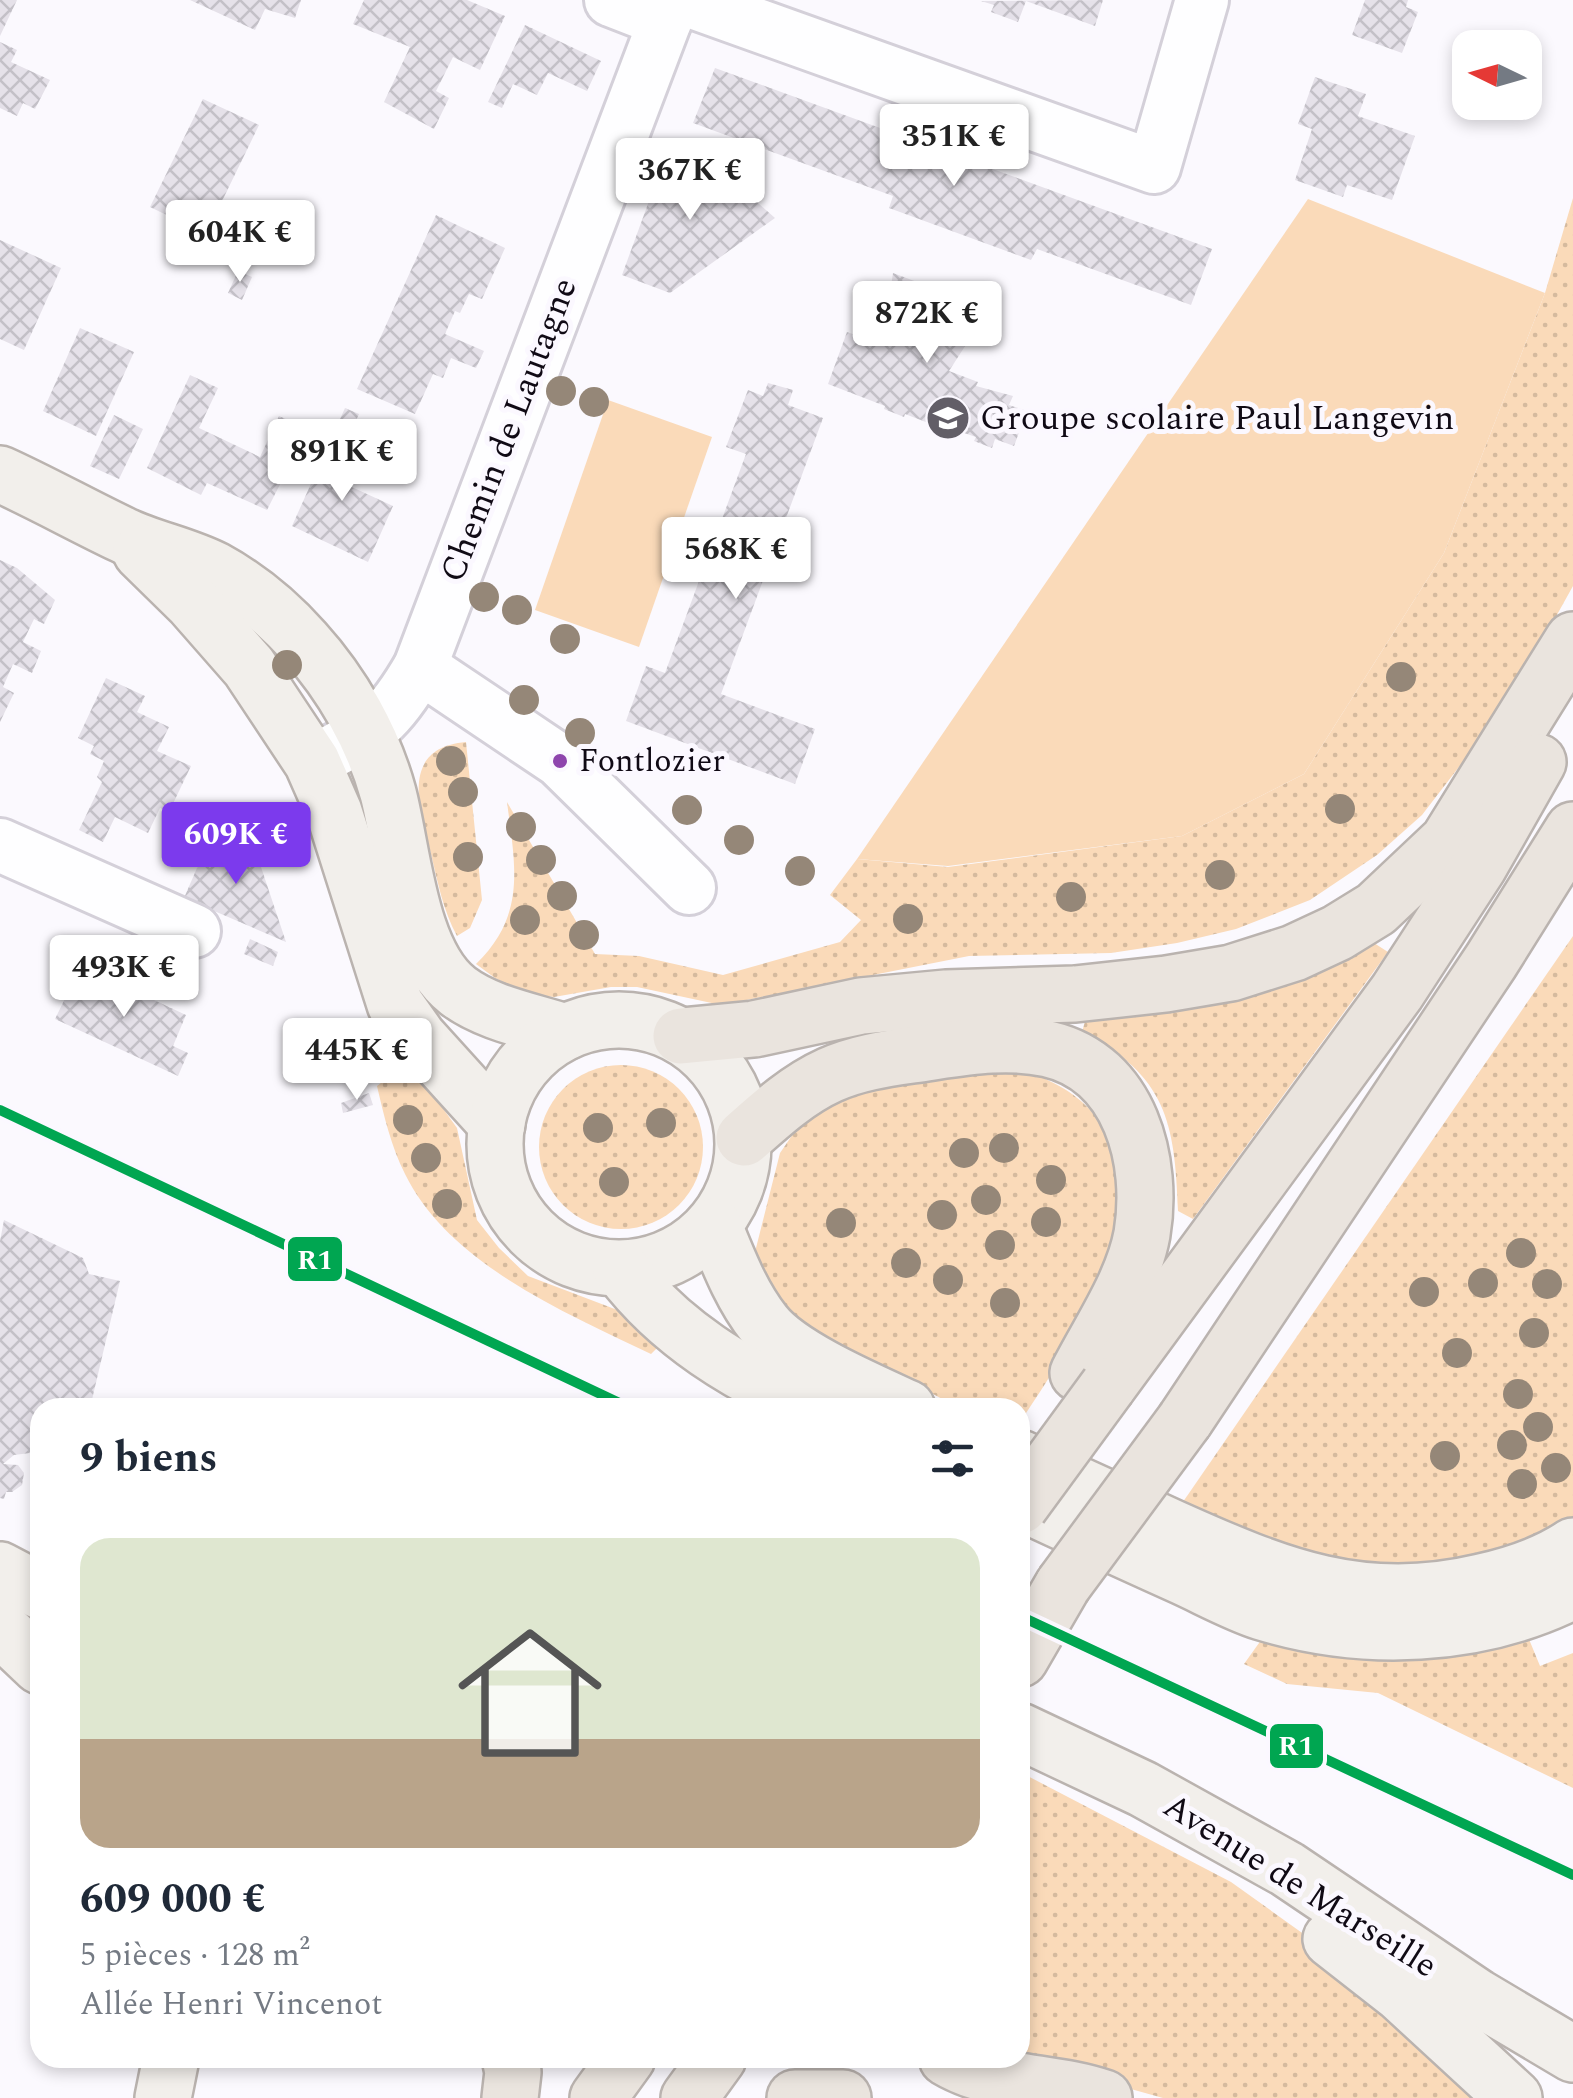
<!DOCTYPE html>
<html lang="fr">
<head>
<meta charset="utf-8">
<style>
	body { margin:0; font-family:Spectral,serif; background:#f2f2f3; color:#1f2937; height:100vh; display:flex; flex-direction:column; font-size:38px; white-space:nowrap }
	* { box-sizing:border-box; margin:0 }
	p { font-size:32px; color:#747a83 }
	.icon { flex:none; width:55px; height:55px; fill:none; stroke:currentColor; stroke-width:2; stroke-linecap:round; stroke-linejoin:round }
	.map { position:relative; flex:1; overflow:hidden }
	.sheet { position:absolute; left:30px; top:1398px; width:1000px; height:670px; display:flex; flex-direction:column; background:#fff; border-radius:30px; box-shadow:0 5px 15px #0003 }
	.sheet>* { flex:none }
	.needle { width:65px; rotate:275deg }
	.tools { position:absolute; left:1452px; top:30px; display:grid; gap:20px }
	.tools a { display:grid; place-items:center; width:90px; height:90px; border-radius:20px; background:#fff; box-shadow:0 5px 15px #0003; font-size:50px }
	.price { position:absolute; translate:-50% -85px; padding:0 22px; border-radius:10px; background:#fff; color:#222; font-size:32px; line-height:65px; filter:drop-shadow(0 2px 5px #0008) }
	.price::after { content:''; position:absolute; left:50%; top:60px; width:30px; height:22px; margin-left:-15px; background:inherit; clip-path:polygon(0 0,100% 0,50% 100%) }
	.price.selected { background:#7c3aed; color:#fff }
	ul { padding:0; list-style:none }
	li { display:grid; align-content:center; gap:20px; height:530px; padding:0 50px }
	li+li { border-top:2px solid #e0e1e3 }
	li span { display:grid; place-items:center; height:310px; border-radius:30px; color:#555 }
	li>.icon { margin-inline-start:auto }
	span .icon { width:180px; height:180px; fill:#fffc; stroke-width:1 }
	li b { font-size:42px }
	h2 { display:flex; justify-content:space-between; align-items:center; height:120px; padding:0 50px; font-size:42px }
	.map>svg:first-child { display:block }
</style>
</head>
<body>
<div class="map">
<svg width="1573" height="2098" viewBox="0 0 1573 2098">
	<defs>
		<pattern id="grass-dots" width="8" height="8" patternUnits="userSpaceOnUse" patternTransform="scale(2.5)"><rect width="8" height="8" fill="#fadab9"/><path d="M2 2h.1M6 6h.1" fill="none" stroke="#d5ba9e" stroke-width="1.8" stroke-linecap="round"/></pattern>
		<pattern id="building-cross-hatch" width="8" height="8" patternUnits="userSpaceOnUse" patternTransform="scale(2.5)"><rect width="8" height="8" fill="#e5e1e9"/><path d="M0 0l8 8M0 8l8-8" fill="none" stroke="#c3c0c7"/></pattern>
	</defs>
	<rect width="100%" height="100%" fill="#fbf9fe"/>
	<!-- grass -->
	<g fill="url(#grass-dots)">
		<path d="M1573 198V586L1529 665 1482 737 1422 815 1377 855 1310 900 1236 929 1177 943 1111 953 969 956 721 1005 637 987H611L554 997 528 994 495 978 476 964C527 915 515 865 507 802L595 954 639 956 723 975 840 942 861 920 830 895 857 859 948 867 1182 836 1304 774 1444 553 1545 293Z"/>
		<path d="M466 742 482 900 470 928 457 936C443 910 438 883 431 854 420 810 398 748 466 742Z"/>
		<path d="M1573 936V1532L1528 1553 1364 1574 1176 1512Z"/>
		<path d="M1374 943 1388 952 1193 1219 1178 1211C1175 1122 1166 1075 1082 1032L1088 1011 1270 985Z"/>
		<circle cx="621" cy="1147" r="82"/>
		<path d="M403 1066 434 1096 457 1128 477 1220 499 1248 528 1276 620 1311 660 1345 651 1354C566 1313 449 1264 405 1174 391 1146 384 1116 377 1086Z"/>
		<path d="M1022 1069C1049 1080 1073 1090 1093 1113 1167 1195 1070 1349 1020 1422V1408L957 1407 789 1316 764 1289 755 1252 780 1153 804 1118 833 1100 919 1074Z"/>
		<path d="M1524 1627 1540 1666 1573 1653V1788L1378 1693 1287 1684 1244 1664 1269 1629Z"/>
		<path d="M1020 1772 1231 1882 1326 1950 1495 2098H1163L1020 2058Z"/>
	</g>
	<!-- garden -->
	<g fill="#fadab9">
		<path d="M1308 199 1545 293 1444 553 1304 774 1182 836 948 866 857 859Z"/>
		<path d="M608 400 712 437 639 647 535 610Z"/>
	</g>
	<!-- building -->
	<g fill="url(#building-cross-hatch)">
		<path d="M0 0H17L0 36Z"/>
		<path d="M190 0H301L295 18 265 9 255 30Z"/>
		<path d="M364 0H467L505 16 480 70 453 57 436 91 449 98 434 129 384 102 410 47 353 24Z"/>
		<path d="M1103 0 1095 26 1026 1 1018 22 991 12 994 5 981 1Z"/>
		<path d="M1365 0H1408L1406 7 1418 12 1402 53 1352 35Z"/>
		<path d="M525 25 601 61 587 91 548 73 537 95 513 84 502 108 488 102Z"/>
		<path d="M0 42 17 50 11 62 50 80 35 109 23 103 17 116 0 108Z"/>
		<path d="M715 68 1212 249 1191 305 1037 249 1031 260 889 208 893 196 693 123Z"/>
		<path d="M1315 77 1366 94 1358 116 1415 136 1392 200 1347 185 1343 197 1295 180 1312 129 1298 124Z"/>
		<path d="M203 99 259 125 206 234 150 207Z"/>
		<path d="M668 149 716 166 775 218 670 293 622 275Z"/>
		<path d="M436 215 505 248 482 299 469 294 460 313 455 311 445 334 484 351 476 368 451 358 443 378 433 374 415 414 357 389Z"/>
		<path d="M0 240 61 268 24 350 0 339Z"/>
		<path d="M238 271 252 277 242 300 228 293Z"/>
		<path d="M893 273 989 309 949 371 978 382 976 386 1013 396 1009 405 1027 411 1014 446 995 439 992 448 974 441 976 437 958 431 957 434 905 414 904 417 884 409 885 406 828 384 847 332 882 345Z"/>
		<path d="M80 328 134 352 96 436 43 411Z"/>
		<path d="M190 375 218 388 199 428 260 457 279 416 308 429 267 510 207 483 201 495 147 468Z"/>
		<path d="M768 383 793 390 788 405 823 418 721 694 815 729 795 784 626 721 646 666 665 673 746 454 726 447 748 390 763 396Z"/>
		<path d="M345 408 359 414 330 477 393 506 368 562 292 526Z"/>
		<path d="M114 415 143 429 119 479 90 466Z"/>
		<path d="M0 560 17 568 55 600 44 624 34 619 23 642 41 651 32 673 13 664 3 687 14 693 0 722Z"/>
		<path d="M106 678 145 696 137 712 169 727 157 751 191 766 169 812 160 808 148 833 115 817 103 842 79 830 102 782 97 777 104 761 90 754 94 746 78 738Z"/>
		<path d="M250 834 286 942 184 898 197 868 219 844Z"/>
		<path d="M250 939 278 952 273 966 244 954Z"/>
		<path d="M81 966 186 1015 173 1046 188 1053 178 1076 55 1019Z"/>
		<path d="M369 1093 373 1105 343 1113 341 1103Z"/>
		<path d="M4 1220 83 1258 89 1274 120 1281 90 1408H40V1438L35 1441 30 1453 14 1455 3 1464 18 1465 24 1473 22 1485 12 1492H6L4 1499 0 1498V1241Z"/>
	</g>
	<g fill="none" stroke-linecap="round" stroke-linejoin="round">
		<defs>
			<g id="minor">
				<path d="M611 0 665 21"/>
				<path d="M687 0 1154 167 1202 0"/>
				<path d="M420 667 560 761 689 888"/>
				<path d="M312 762C371 731 386 726 420 667L673 0"/>
				<path d="M0 845 194 931"/>
			</g>
			<g id="major">
				<path d="M0 474C42 493 81 515 123 535 152 549 186 555 215 570 248 588 279 614 304 642 342 684 373 738 388 793 403 850 409 954 458 991 487 1013 531 1021 565 1032"/>
				<path d="M141 552 192 602 249 667 312 762 334 812 395 1004 419 1038 497 1124"/>
				<circle cx="619" cy="1144" r="124"/>
				<path d="M714 1226C728 1260 741 1295 764 1324 790 1357 868 1390 907 1408"/>
				<path d="M621 1269C670 1334 738 1374 812 1408"/>
				<path d="M1020 1458C1071 1482 1122 1505 1173 1528 1280 1576 1363 1610 1481 1582 1513 1575 1546 1564 1573 1546"/>
				<path d="M1020 1502C1073 1527 1126 1551 1179 1575 1206 1587 1234 1603 1262 1612 1363 1643 1478 1639 1573 1591"/>
				<path d="M0 1570 40 1591"/>
				<path d="M0 1628 40 1666"/>
				<path d="M1020 1731 1143 1789 1287 1869 1477 1997 1573 2054"/>
				<path d="M1331 1939 1400 1993 1514 2098"/>
				<path d="M163 2098 171 2058"/>
			</g>
			<g id="highway">
				<path d="M681 1036 754 1029 861 1006 946 998 1075 994 1166 984 1231 973 1294 953 1337 933 1376 909 1448 841 1573 640"/>
				<path d="M744 1138C771 1114 797 1090 830 1075 861 1061 893 1058 926 1053 967 1047 1007 1040 1048 1049 1131 1068 1154 1162 1142 1234 1133 1283 1100 1330 1078 1373"/>
				<path d="M1108 1386 1397 992 1479 866 1538 762"/>
				<path d="M1185 1420 1491 961 1573 830"/>
				<path d="M1020 1659 1063 1585"/>
				<path d="M510 2058 513 2072 510 2098"/>
				<path d="M947 2058C994 2086 1053 2080 1104 2098"/>
				<path d="M598 2098 627 2058"/>
				<path d="M689 2098 718 2058"/>
				<path d="M795 2098H843"/>
			</g>
		</defs>
		<!-- minor casing -->
		<use href="#minor" stroke="#d4d0d9" stroke-width="58"/>
		<!-- major casing -->
		<use href="#major" stroke="#bab3af" stroke-width="60"/>
		<!-- highway casing -->
		<use href="#highway" stroke="#bab3af" stroke-width="60"/>
		<!-- minor -->
		<use href="#minor" stroke="#fefeff" stroke-width="52"/>
		<!-- major -->
		<use href="#major" stroke="#f2efeb" stroke-width="55"/>
		<!-- highway -->
		<use href="#highway" stroke="#eae4de" stroke-width="55"/>
		<defs>
			<g id="highway-bridge">
				<path d="M1020 1506 1108 1386"/>
				<path d="M1063 1585 1185 1420"/>
			</g>
		</defs>
		<!-- highway-bridge casing -->
		<use href="#highway-bridge" stroke="#bab3af" stroke-width="60" stroke-linecap="butt"/>
		<!-- highway-bridge -->
		<use href="#highway-bridge" stroke="#eae4de" stroke-width="55"/>
		<defs>
			<g id="rail-1">
				<path d="M0 1110 630 1408"/>
				<path d="M1020 1616 1573 1875"/>
			</g>
		</defs>
		<!-- rail-1 casing -->
		<use href="#rail-1" stroke="#fbf8ff" stroke-width="18"/>
		<!-- rail-1 -->
		<use href="#rail-1" stroke="#00a651" stroke-width="10"/>
	</g>
	<!-- trees -->
	<g fill="#958778">
		<circle cx="561" cy="391" r="15"/>
		<circle cx="594" cy="402" r="15"/>
		<circle cx="484" cy="597" r="15"/>
		<circle cx="517" cy="610" r="15"/>
		<circle cx="565" cy="639" r="15"/>
		<circle cx="287" cy="665" r="15"/>
		<circle cx="1401" cy="677" r="15"/>
		<circle cx="524" cy="700" r="15"/>
		<circle cx="580" cy="733" r="15"/>
		<circle cx="451" cy="761" r="15"/>
		<circle cx="463" cy="792" r="15"/>
		<circle cx="1340" cy="809" r="15"/>
		<circle cx="687" cy="810" r="15"/>
		<circle cx="521" cy="827" r="15"/>
		<circle cx="739" cy="840" r="15"/>
		<circle cx="468" cy="857" r="15"/>
		<circle cx="541" cy="860" r="15"/>
		<circle cx="800" cy="871" r="15"/>
		<circle cx="1220" cy="875" r="15"/>
		<circle cx="562" cy="896" r="15"/>
		<circle cx="1071" cy="897" r="15"/>
		<circle cx="908" cy="919" r="15"/>
		<circle cx="525" cy="920" r="15"/>
		<circle cx="584" cy="935" r="15"/>
		<circle cx="408" cy="1120" r="15"/>
		<circle cx="661" cy="1123" r="15"/>
		<circle cx="598" cy="1128" r="15"/>
		<circle cx="1004" cy="1148" r="15"/>
		<circle cx="964" cy="1153" r="15"/>
		<circle cx="426" cy="1158" r="15"/>
		<circle cx="1051" cy="1180" r="15"/>
		<circle cx="614" cy="1182" r="15"/>
		<circle cx="986" cy="1200" r="15"/>
		<circle cx="447" cy="1204" r="15"/>
		<circle cx="942" cy="1215" r="15"/>
		<circle cx="1046" cy="1222" r="15"/>
		<circle cx="841" cy="1223" r="15"/>
		<circle cx="1000" cy="1245" r="15"/>
		<circle cx="1521" cy="1253" r="15"/>
		<circle cx="906" cy="1263" r="15"/>
		<circle cx="948" cy="1280" r="15"/>
		<circle cx="1483" cy="1283" r="15"/>
		<circle cx="1547" cy="1284" r="15"/>
		<circle cx="1424" cy="1292" r="15"/>
		<circle cx="1005" cy="1303" r="15"/>
		<circle cx="1534" cy="1333" r="15"/>
		<circle cx="1457" cy="1353" r="15"/>
		<circle cx="1518" cy="1394" r="15"/>
		<circle cx="1538" cy="1427" r="15"/>
		<circle cx="1512" cy="1445" r="15"/>
		<circle cx="1445" cy="1456" r="15"/>
		<circle cx="1556" cy="1468" r="15"/>
		<circle cx="1522" cy="1484" r="15"/>
	</g>
	<!-- icons -->
	<defs>
		<symbol id="school-disc" viewBox="-11 -11 22 22"><circle r="9.5" fill="#625e67" stroke="#fbf8ff"/><path d="M0-5L7-2L0 1L-7-2ZM-4 1L0 2.5L4 1V4Q0 6-4 4Z" fill="#fff"/></symbol>
	</defs>
	<g fill-rule="evenodd">
		<use href="#school-disc" x="923" y="393" width="50" height="50"/>
	</g>
	<!-- markers -->
	<circle fill="#8e44ad" stroke="#fbf8ff" stroke-width="4" cx="560" cy="761" r="9"/>
	<g text-anchor="middle" dominant-baseline="central" stroke-width="10" stroke-linejoin="round" paint-order="stroke">
		<!-- bus labels -->
		<g font-size="32" fill="#100a15" stroke="#fbf8ff" text-anchor="start">
			<text x="579" y="761">Fontlozier</text>
		</g>
		<!-- poi labels -->
		<g font-size="35" fill="#100a15" stroke="#fbf8ff" text-anchor="start">
			<text x="980" y="418">Groupe scolaire Paul Langevin</text>
		</g>
		<!-- street labels -->
		<g font-size="35" fill="#100a15" stroke="#fbf8ff">
			<text transform="translate(509 430) rotate(-69)">Chemin de Lautagne</text>
			<text transform="translate(1300 1886) rotate(32)">Avenue de Marseille</text>
		</g>
	</g>
	<g stroke="#fbf8ff" stroke-width="4">
		<rect x="286" y="1235" width="58" height="48" rx="10" fill="#00a651"/>
		<rect x="1268" y="1722" width="57" height="48" rx="10" fill="#00a651"/>
	</g>
	<g font-size="28" text-anchor="middle" font-weight="bold" fill="#fff">
		<text x="315" y="1269">R1</text>
		<text x="1296" y="1755">R1</text>
	</g>
</svg>
<div class="tools">
<a><svg class="needle" viewBox="-14 -14 28 28"><path d="M0-13l5 13h-10z" fill="#e53935"/><path d="M0 13l5-13h-10z" fill="#747a83"/></svg></a>
</div>
<b class="price" style="left:954px;top:189px">351K €</b>
<b class="price" style="left:690px;top:223px">367K €</b>
<b class="price" style="left:240px;top:285px">604K €</b>
<b class="price" style="left:927px;top:366px">872K €</b>
<b class="price" style="left:342px;top:504px">891K €</b>
<b class="price" style="left:736px;top:602px">568K €</b>
<b class="price selected" style="left:236px;top:887px">609K €</b>
<b class="price" style="left:124px;top:1020px">493K €</b>
<b class="price" style="left:357px;top:1103px">445K €</b>
<section class="sheet">
<h2>9 biens<svg class="icon" aria-label="filters" viewBox="0 0 24 24"><path d="M4 7h16M4 17h16"/><circle cx="9" cy="7" r="2"/><circle cx="15" cy="17" r="2"/></svg></h2>
<ul>
<li><span style="background:linear-gradient(#dfe7d0 65%,#b9a48a 0)"><svg class="icon" aria-label="home" viewBox="0 0 24 24"><path d="M3 11l9-7 9 7M6 9v11h12V9"/></svg></span><div><b>609 000 €</b><p>5 pièces · 128 m²</p><p>Allée Henri Vincenot</p></div></li>
</ul>
</section>
</div>
</body>
</html>
